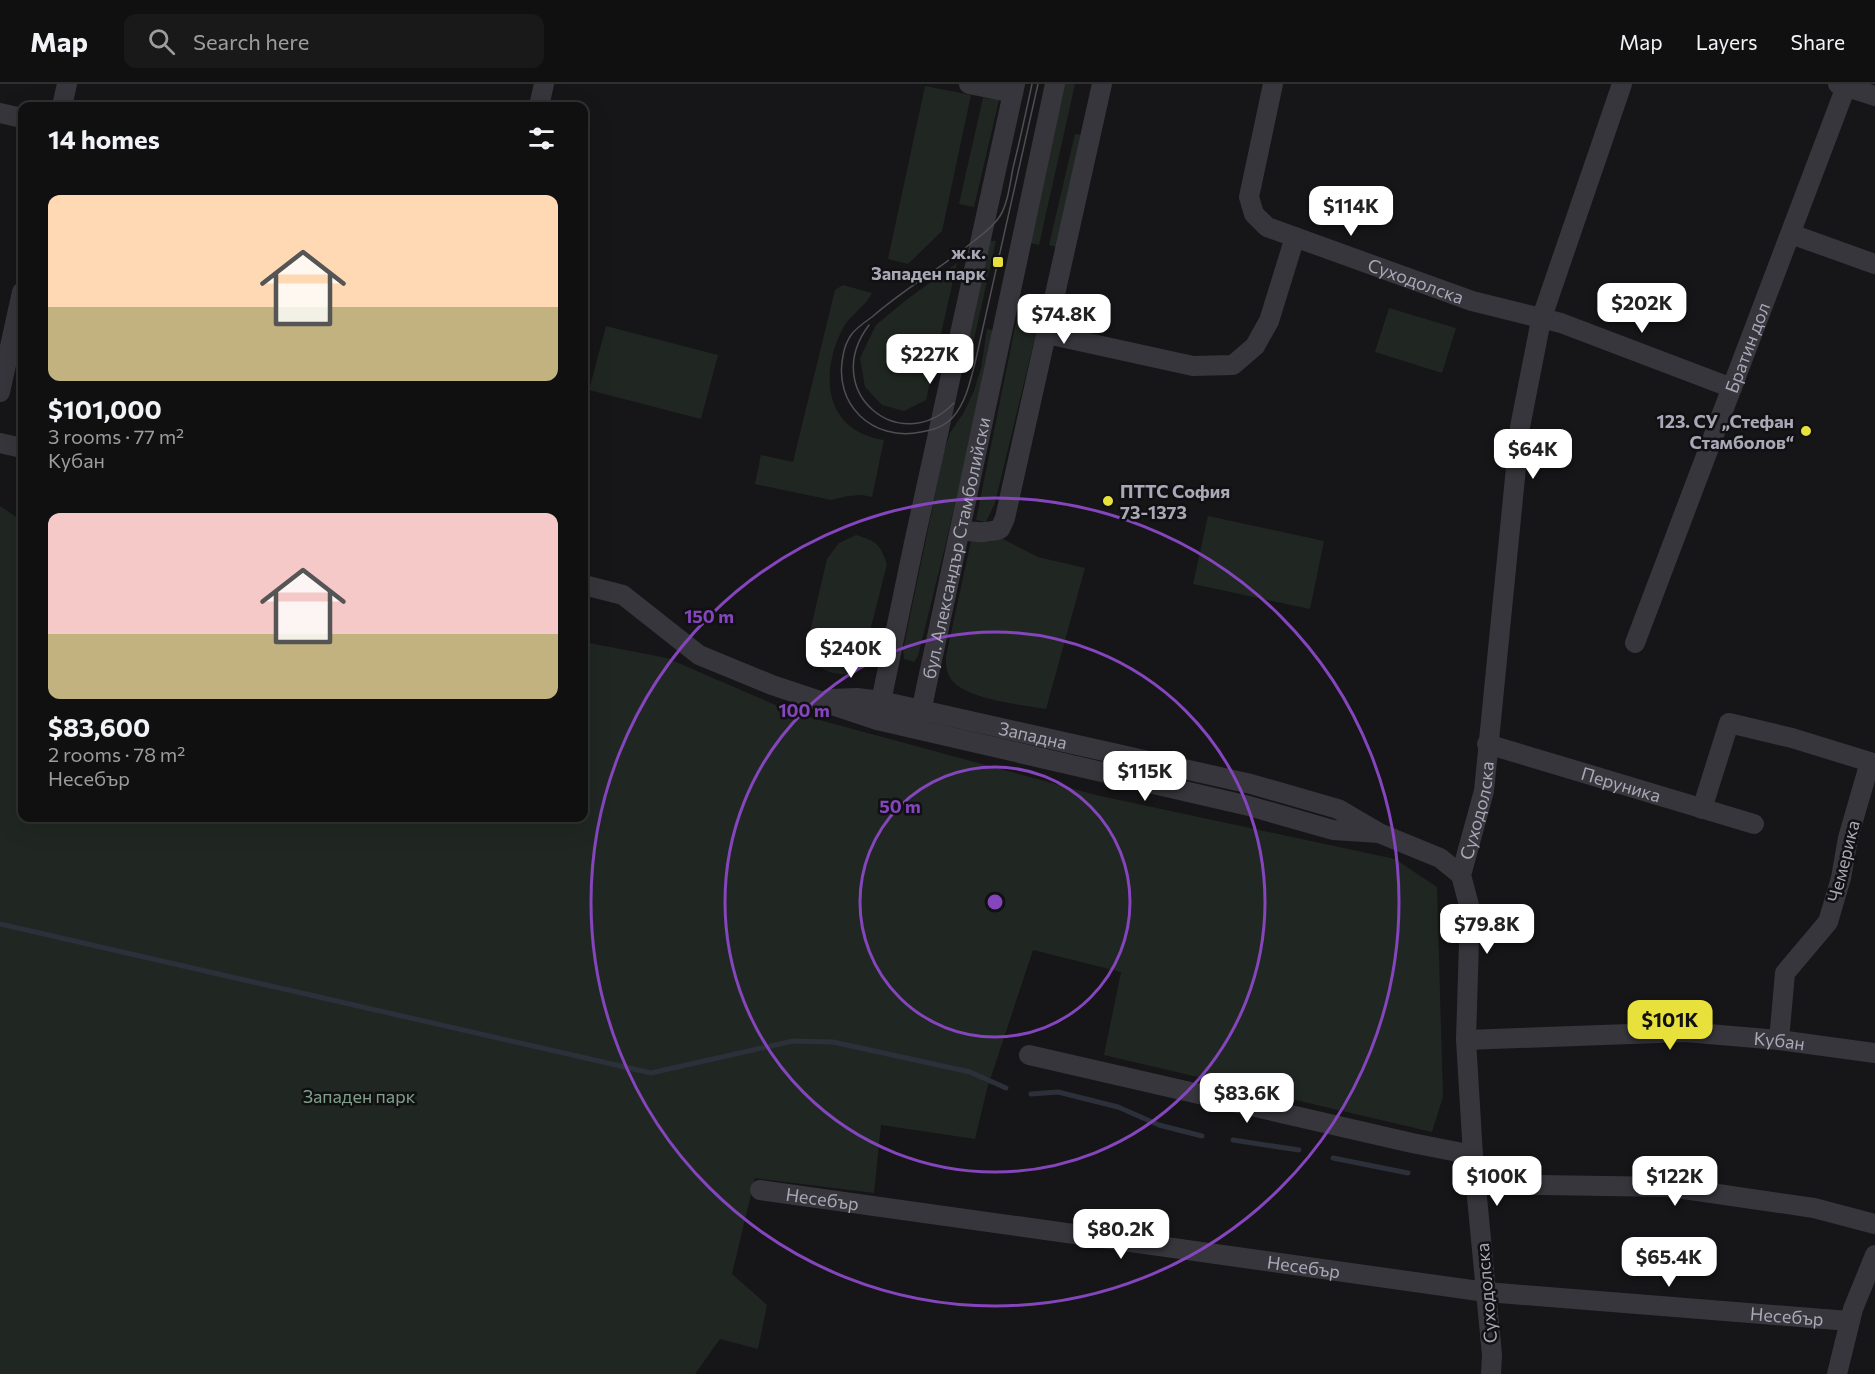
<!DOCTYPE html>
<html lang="en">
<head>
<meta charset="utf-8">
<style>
	body { margin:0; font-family:Commissioner,sans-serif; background:#19191a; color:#f1f3f6; height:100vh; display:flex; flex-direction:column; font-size:22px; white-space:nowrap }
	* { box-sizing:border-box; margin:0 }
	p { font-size:20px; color:#9c9d9f }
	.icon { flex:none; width:33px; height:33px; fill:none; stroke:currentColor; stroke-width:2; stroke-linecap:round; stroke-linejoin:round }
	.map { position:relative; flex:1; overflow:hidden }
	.panel { position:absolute; left:18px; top:18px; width:570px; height:720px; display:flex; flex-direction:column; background:#101011; border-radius:12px; box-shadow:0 6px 24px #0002,0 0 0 2px #303031 }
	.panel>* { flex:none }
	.price { position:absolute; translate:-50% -51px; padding:0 14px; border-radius:12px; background:#fff; color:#222; font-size:20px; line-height:39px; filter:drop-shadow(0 2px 3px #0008) }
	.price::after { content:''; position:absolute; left:50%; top:36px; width:18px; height:14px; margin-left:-9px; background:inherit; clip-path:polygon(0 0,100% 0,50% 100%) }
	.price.active { background:#e8e13c; color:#111 }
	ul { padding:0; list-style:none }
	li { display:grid; align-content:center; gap:12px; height:318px; padding:0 30px }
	li span { display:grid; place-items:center; height:186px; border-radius:12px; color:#555 }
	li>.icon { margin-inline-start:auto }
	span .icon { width:108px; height:108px; fill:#fffc; stroke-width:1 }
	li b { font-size:26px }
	h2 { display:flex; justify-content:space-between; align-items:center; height:72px; padding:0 30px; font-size:26px }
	header { display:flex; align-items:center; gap:36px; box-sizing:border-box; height:84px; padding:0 30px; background:#101011; border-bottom:2px solid #303031 }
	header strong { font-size:28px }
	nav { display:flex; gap:33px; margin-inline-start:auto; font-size:21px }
	.search { width:420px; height:54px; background:#19191a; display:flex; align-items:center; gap:15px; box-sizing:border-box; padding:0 21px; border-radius:12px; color:#9c9d9f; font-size:22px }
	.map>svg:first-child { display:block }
</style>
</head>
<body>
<header>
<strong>Map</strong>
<div class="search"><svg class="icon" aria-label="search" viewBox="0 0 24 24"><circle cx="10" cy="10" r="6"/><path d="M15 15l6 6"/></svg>Search here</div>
<nav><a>Map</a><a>Layers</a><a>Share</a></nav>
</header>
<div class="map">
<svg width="1875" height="1290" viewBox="0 0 1875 1290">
	<rect width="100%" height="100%" fill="#161517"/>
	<!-- green -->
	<g fill="#202722">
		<path d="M1065 0H1075L1039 161 1030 159Z"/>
		<path d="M925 2 971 11 942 147 908 180 888 175Z"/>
		<path d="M983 14 999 16 974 123 959 120Z"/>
		<path d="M1075 50 1083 51 1057 163 1049 161Z"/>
		<path d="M988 157H996L970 273 958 293Z"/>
		<path d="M957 179 926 316 904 327 882 321 865 303 860 274 876 241 905 217Z"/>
		<path d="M843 201 872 209C866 222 850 231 843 244 819 290 824 347 884 356L872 413 862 411 848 412 831 416 755 400 761 371 793 378 835 206Z"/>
		<path d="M1036 214 1044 216 995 419 986 438 976 436 1016 238 1030 240Z"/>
		<path d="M1389 224 1456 244 1442 289 1375 268Z"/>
		<path d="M606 242 718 271 701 335 589 306Z"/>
		<path d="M987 245 995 247 945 463 918 572 914 578 904 575 903 566 944 368 950 349 964 328 974 307 981 284Z"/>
		<path d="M0 422 22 437V734H584V558L667 574 794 629 1096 711 1395 775 1437 803 1443 1013 1432 1048 1104 971 1121 888 1033 866 987 1005 975 1055 881 1041 874 1109 755 1094 732 1190 767 1221 758 1265 720 1255 695 1290H0Z"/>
		<path d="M1208 432 1324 457 1310 525 1193 500Z"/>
		<path d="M856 451C876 457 880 460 887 480L864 571 847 590C824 591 809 580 808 556L827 475 839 459Z"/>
		<path d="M1001 454 1038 473 1085 484 1046 625C1022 621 964 615 951 595 946 588 946 580 946 572L971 457 991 458Z"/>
	</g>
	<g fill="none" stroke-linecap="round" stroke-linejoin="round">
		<!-- stream -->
		<g stroke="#2c303a" stroke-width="5">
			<path d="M0 840 651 989 793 957 833 958 970 988 1006 1004"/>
			<path d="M1031 1010 1058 1008 1118 1023 1159 1041 1202 1052"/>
			<path d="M1233 1056 1299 1066"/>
			<path d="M1333 1074 1408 1089"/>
		</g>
		<!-- minor -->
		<g stroke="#37363c" stroke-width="20">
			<path d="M969 0 1013 9"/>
			<path id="s1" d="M1273 0 1249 113 1254 130 1267 143 1472 217 1561 239 1732 304"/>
			<path d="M1838 0 1875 12"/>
			<path d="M62 22 67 0"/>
			<path d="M539 22 544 0"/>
			<path d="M0 29 22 34"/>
			<path d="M1791 150 1875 180"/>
			<path d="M1047 250 1193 282 1233 281 1255 262 1269 237 1295 153"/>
			<path d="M0 308 22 208"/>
			<path d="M0 359 22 364"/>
			<path d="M960 446C974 448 987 450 1000 445L1005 434 1102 0"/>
			<path d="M584 501 623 511 699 571 772 601 877 636 1249 722 1333 746 1379 749"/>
			<path id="s2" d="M1635 559 1847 0"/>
			<path id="s3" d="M829 615 857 614 881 617 1251 700 1338 725 1379 749 1440 774 1461 791"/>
			<path d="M879 627 914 459 1015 0"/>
			<path id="s4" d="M919 637 1055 0"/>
			<path id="s5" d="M1487 660 1754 740"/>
			<path d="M1702 725 1729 639 1792 654 1870 678 1848 754 1841 794 1828 838 1785 889 1779 956"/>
			<path id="s6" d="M1466 956 1685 948 1779 956 1875 969"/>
			<path d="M1029 971 1412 1059 1473 1071"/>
			<path d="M1476 1100 1670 1103 1814 1124 1875 1140"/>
			<path id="s7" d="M760 1106 1486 1208 1849 1237"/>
			<path id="s8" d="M1491 1290 1492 1271 1473 1071 1466 956 1470 825 1461 791 1484 707 1520 343 1541 236 1622 0"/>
			<path d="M1837 1290 1853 1225 1875 1171"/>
		</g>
		<!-- tram -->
		<g stroke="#4e4e55" stroke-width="1.5">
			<path d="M1032 0C1026 28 1020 56 1013 84 1010 99 1008 119 1000 132 994 142 983 150 974 157 941 184 904 205 872 233 865 238 856 244 851 251 847 257 844 265 843 272 833 320 872 358 921 348 933 346 944 343 953 333 966 318 970 298 975 279L1038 0"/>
			<path d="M869 241C819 307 900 375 954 319"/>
		</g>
	</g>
	<!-- distance rings -->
	<g fill="none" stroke="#8445bd" stroke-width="3">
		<circle cx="995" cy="818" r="135"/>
		<circle cx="995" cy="818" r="270"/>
		<circle cx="995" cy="818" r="404"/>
	</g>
	<!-- markers -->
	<g fill="#e8e13c" stroke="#111012" stroke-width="2">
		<rect x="992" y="172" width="12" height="12" rx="3"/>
		<circle cx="1806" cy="347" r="6"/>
		<circle cx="1108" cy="417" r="6"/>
	</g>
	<g text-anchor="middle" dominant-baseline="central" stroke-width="5" stroke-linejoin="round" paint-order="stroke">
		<!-- poi labels -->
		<g font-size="18" font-weight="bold" fill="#a8a8b6" stroke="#111012" text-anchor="end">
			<text x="986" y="168">ж.к.<tspan x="986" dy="21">Западен парк</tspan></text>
			<text x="1794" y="337">123. СУ „Стефан<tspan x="1794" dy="21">Стамболов“</tspan></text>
			<text x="1120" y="407" text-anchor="start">ПТТС София<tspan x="1120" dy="21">73-1373</tspan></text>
		</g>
		<!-- street labels -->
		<g font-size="18" fill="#a8a8b6" stroke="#111012">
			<text stroke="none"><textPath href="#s1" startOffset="310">Суходолска</textPath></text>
			<text stroke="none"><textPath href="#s2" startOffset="316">Братин дол</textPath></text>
			<text stroke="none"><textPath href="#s4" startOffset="177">бул. Александър Стамболийски</textPath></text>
			<text stroke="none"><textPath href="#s3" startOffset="208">Западна</textPath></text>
			<text stroke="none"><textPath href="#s5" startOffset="140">Перуника</textPath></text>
			<text stroke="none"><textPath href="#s8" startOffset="568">Суходолска</textPath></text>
			<text transform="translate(1843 777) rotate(-76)">Чемерика</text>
			<text stroke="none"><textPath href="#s6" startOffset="314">Кубан</textPath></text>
			<text stroke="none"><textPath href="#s7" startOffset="63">Несебър</textPath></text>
			<text stroke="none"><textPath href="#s7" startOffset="549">Несебър</textPath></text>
			<text transform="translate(1486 1209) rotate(-95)">Суходолска</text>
			<text stroke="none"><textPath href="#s7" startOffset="1035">Несебър</textPath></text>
		</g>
		<!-- park labels -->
		<g font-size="18" fill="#80a08b" stroke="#111012">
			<text x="359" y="1012">Западен парк</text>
		</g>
	</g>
	<circle cx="995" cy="818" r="9" fill="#8445bd" stroke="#111012" stroke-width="3"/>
	<g font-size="18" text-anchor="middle" font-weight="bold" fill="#8445bd" stroke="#111012" stroke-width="5" stroke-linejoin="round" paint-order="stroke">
		<text x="709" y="539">150 m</text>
		<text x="804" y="633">100 m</text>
		<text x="900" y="729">50 m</text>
	</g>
</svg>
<b class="price" style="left:1351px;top:153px">$114K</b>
<b class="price" style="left:1642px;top:250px">$202K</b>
<b class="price" style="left:1064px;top:261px">$74.8K</b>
<b class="price" style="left:930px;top:301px">$227K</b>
<b class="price" style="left:1533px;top:396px">$64K</b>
<b class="price" style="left:851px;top:595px">$240K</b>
<b class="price" style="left:1145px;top:718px">$115K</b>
<b class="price" style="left:1487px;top:871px">$79.8K</b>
<b class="price active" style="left:1670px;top:967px">$101K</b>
<b class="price" style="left:1247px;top:1040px">$83.6K</b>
<b class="price" style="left:1497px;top:1123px">$100K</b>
<b class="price" style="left:1675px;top:1123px">$122K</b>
<b class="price" style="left:1121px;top:1176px">$80.2K</b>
<b class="price" style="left:1669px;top:1204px">$65.4K</b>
<section class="panel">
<h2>14 homes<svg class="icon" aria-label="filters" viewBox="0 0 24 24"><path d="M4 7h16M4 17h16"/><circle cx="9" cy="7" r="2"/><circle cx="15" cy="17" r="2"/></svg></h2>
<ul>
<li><span style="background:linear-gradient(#ffd9b3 60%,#c2b280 0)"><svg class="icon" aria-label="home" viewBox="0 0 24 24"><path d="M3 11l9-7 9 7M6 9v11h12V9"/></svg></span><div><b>$101,000</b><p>3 rooms · 77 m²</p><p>Кубан</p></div></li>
<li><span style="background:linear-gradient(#f6c9c9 65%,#c2b280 0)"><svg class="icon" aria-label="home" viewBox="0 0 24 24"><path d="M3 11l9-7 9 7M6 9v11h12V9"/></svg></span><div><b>$83,600</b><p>2 rooms · 78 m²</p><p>Несебър</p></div></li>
</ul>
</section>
</div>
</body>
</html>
